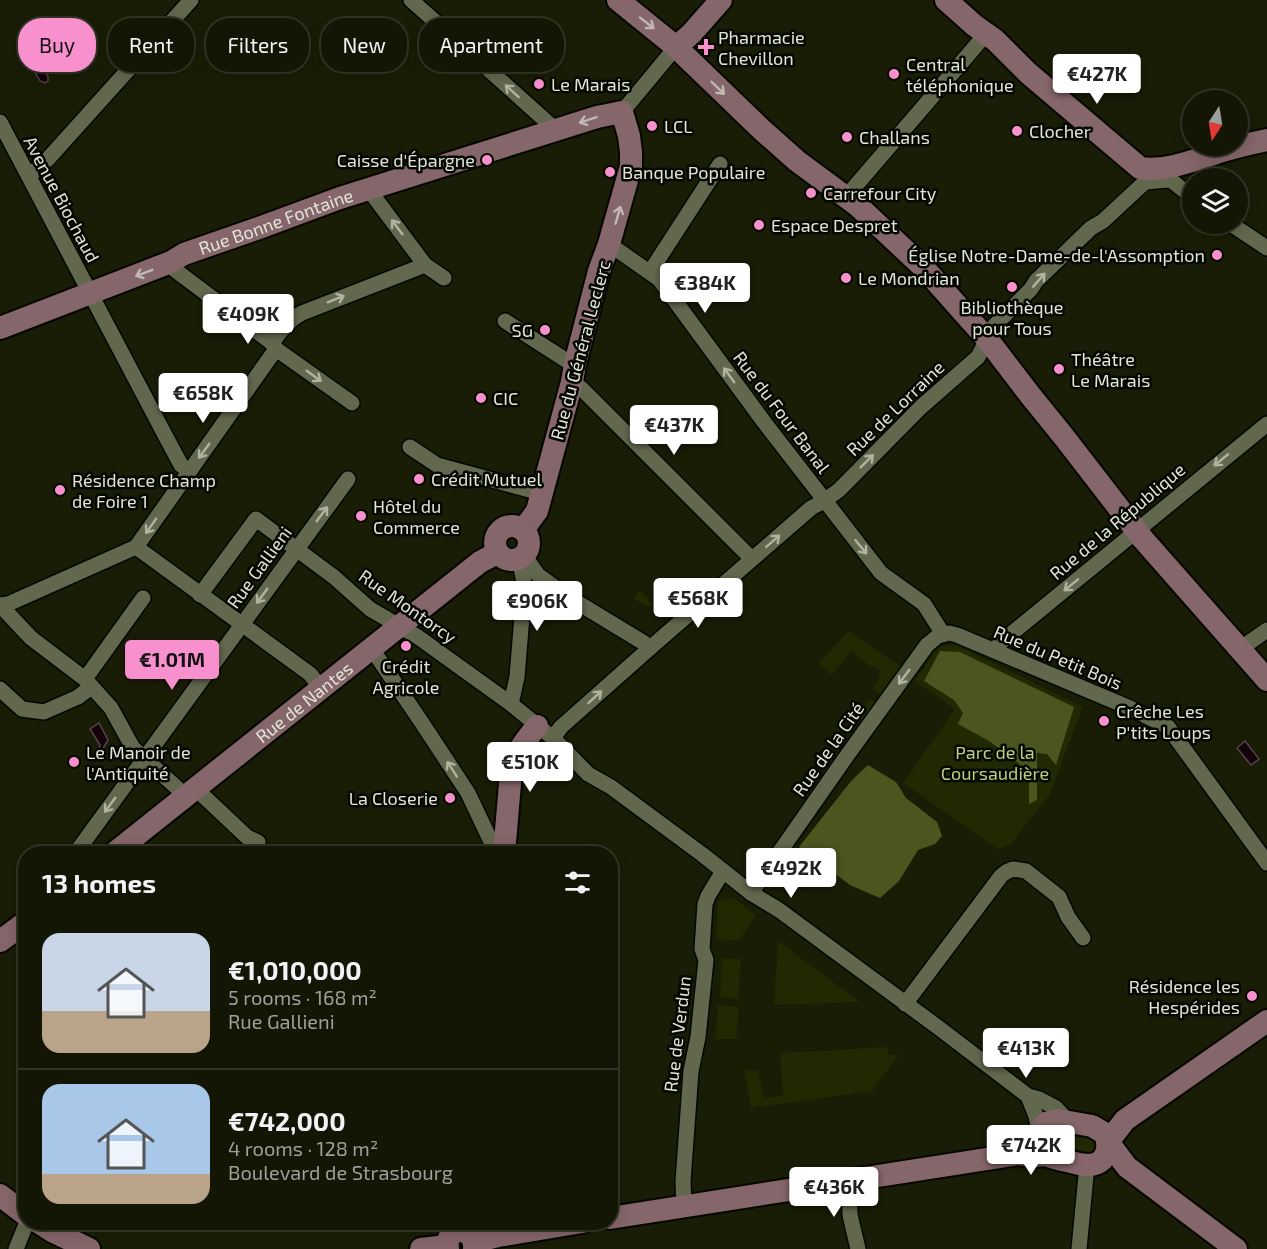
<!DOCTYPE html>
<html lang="en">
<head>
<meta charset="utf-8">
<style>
	body { margin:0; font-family:"Exo 2",sans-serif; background:#1c1f0e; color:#f1f3f6; height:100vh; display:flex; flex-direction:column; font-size:22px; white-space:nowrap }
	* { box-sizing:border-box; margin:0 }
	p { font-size:20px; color:#9d9f9a }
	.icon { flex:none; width:33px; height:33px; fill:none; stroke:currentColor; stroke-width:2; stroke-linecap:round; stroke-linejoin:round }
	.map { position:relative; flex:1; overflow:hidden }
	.side { position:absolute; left:18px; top:846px; width:600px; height:384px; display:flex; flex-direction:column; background:#131604; border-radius:24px; box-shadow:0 3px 15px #0003,0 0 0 2px #323526 }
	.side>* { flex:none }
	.guide { position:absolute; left:18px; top:18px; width:600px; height:54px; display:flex; gap:12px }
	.needle { width:39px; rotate:192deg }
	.tools { position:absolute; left:1182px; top:90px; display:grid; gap:12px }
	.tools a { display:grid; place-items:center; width:66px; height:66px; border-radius:50%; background:#131604; box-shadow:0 3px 15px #0003,0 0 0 2px #323526; font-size:30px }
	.price { position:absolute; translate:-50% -51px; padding:0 14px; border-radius:6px; background:#fff; color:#222; font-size:20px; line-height:39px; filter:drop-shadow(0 2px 3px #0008) }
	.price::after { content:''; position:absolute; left:50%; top:36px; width:18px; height:14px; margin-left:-9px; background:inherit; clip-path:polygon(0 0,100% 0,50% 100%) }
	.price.on { background:#f790cd; color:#111 }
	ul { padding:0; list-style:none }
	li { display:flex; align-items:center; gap:18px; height:150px; padding:0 24px }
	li+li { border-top:2px solid #323526 }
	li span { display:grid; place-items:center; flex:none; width:168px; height:120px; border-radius:18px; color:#555 }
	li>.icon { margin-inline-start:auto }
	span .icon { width:72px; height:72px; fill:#fffc; stroke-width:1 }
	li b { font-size:26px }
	h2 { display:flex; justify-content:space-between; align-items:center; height:72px; padding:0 24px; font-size:26px }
	.chip { padding:0 21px; border-radius:24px; background:#131604; box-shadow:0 3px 15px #0003,0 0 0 2px #323526; font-size:21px; line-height:54px }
	.chip.on { background:#f790cd; color:#111 }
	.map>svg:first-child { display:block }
</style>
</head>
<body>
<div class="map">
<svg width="1267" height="1249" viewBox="0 0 1267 1249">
	<rect width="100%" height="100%" fill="#191d06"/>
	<!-- green -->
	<g fill="#222801">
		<path d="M640 590 653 604 650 606H646L634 599Z"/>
		<path d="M849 631 901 667 881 694 872 688 881 677 878 675 880 671 873 665 871 667 851 651 832 675 818 664Z"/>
		<path d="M954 644 1083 707 1050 794 1010 845 998 849 903 783 955 709 914 681 939 647Z"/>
		<path d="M870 699 876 703 862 722 855 718Z"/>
		<path d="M543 741 547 742 555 750V756L549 760C542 755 538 748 533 743Z"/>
		<path d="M733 898 756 915 739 941 716 939 718 901Z"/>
		<path d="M778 941 860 1002 774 1005Z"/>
		<path d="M722 958 741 959 738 999 720 997Z"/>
		<path d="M718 1005 739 1007 736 1039H715Z"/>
		<path d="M888 1047V1055L899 1054 872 1091 751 1108 744 1070 758 1071 764 1098 783 1096 780 1053Z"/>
		<path d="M1049 1131 1092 1134 1098 1143 1094 1155 1052 1150 1046 1137Z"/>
	</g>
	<!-- forest -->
	<g fill="#4b561e">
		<path d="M940 651 960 652 1074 707 1056 765 1047 754 1037 753V800L1029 804V775L1016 761 989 741 958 724 963 713 954 700 924 681Z"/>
		<path d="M868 765 896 782 906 798 937 822 942 836 935 844 918 850 899 881 880 898 850 885 799 847 852 780Z"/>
	</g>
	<!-- water -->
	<g fill="#13000a" stroke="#514548" stroke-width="1.5">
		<path d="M40 63 48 77V81L45 83 40 81 32 67Z"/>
		<path d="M99 723 108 740 102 750H99L100 745 90 729Z"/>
		<path d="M1245 741 1259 759 1251 765 1237 748Z"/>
	</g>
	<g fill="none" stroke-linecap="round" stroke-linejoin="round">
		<defs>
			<g id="street">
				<path d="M411 0 556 130"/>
				<path d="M622 112 676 47"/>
				<path d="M0 122 166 437 181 465 189 471"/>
				<path d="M29 176 47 160 191 0"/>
				<path d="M1172 181 1192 197"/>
				<path d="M1145 182 1167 180 1172 181"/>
				<path d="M370 189 375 198 425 265 444 278"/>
				<path d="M845 198 986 34"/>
				<path d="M1231 224 1267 248"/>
				<path d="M609 244 659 279 764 422 881 573 924 604 943 634"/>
				<path d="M171 262 175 270 272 343 276 349 352 403"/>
				<path d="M650 272 720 164"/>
				<path d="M505 321 575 366"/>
				<path d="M272 343C281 331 288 320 302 313L425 265"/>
				<path d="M572 382 582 389 752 559"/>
				<path d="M410 447 437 465 541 493"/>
				<path d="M136 547 310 674 321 688"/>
				<path d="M524 555 538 575 570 598 644 643 650 648"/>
				<path d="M200 595 256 519 334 577 370 609 418 637 511 704 553 738 588 774 611 787 703 855 751 893 779 910 939 1028 1028 1096"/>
				<path d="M0 605 8 604 136 547 276 349"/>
				<path d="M0 605 31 638 85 679 111 708 133 748 186 796"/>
				<path d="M372 649 422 723 468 793 494 848 504 851"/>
				<path d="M1240 649 1267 630"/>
				<path d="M995 651 1000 643 1267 424"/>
				<path d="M85 679 143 598"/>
				<path d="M0 689 22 709 44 712 78 697 91 687"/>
				<path d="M511 704 517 677 524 592V582L519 559"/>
				<path d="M553 738 561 727 650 648 811 508 824 501 839 490 921 407 978 357 993 327 1031 289 1036 281 1091 228 1103 221 1145 182V176L1140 168"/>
				<path d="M195 788 247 837 258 842"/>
				<path d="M75 854 348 479"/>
				<path d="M751 893 846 757 927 645 938 636 949 633 957 635 1130 708 1168 727 1267 863"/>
				<path d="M905 1004 1001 876 1006 872 1013 869 1026 871 1059 897 1068 917 1083 938"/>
				<path d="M1039 1132 1036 1116 1028 1096 1039 1099 1056 1108 1069 1122"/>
				<path d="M849 1181 850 1215 858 1249"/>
				<path d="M684 1207 683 1181 691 1071 698 1037 706 960 702 949 705 904 708 896 723 871"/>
				<path d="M17 1208 26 1195"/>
				<path d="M16 1249 27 1222"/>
				<path d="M1079 1249 1087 1165"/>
			</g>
			<g id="secondary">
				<path d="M618 0 676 47 761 129 797 161 858 206 924 268 988 340 1030 395 1064 437 1142 538 1267 680"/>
				<path d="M946 0 974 25 995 40 1028 73 1140 168C1169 172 1199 158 1226 150 1240 146 1253 143 1267 140"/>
				<path d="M676 47 691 34 721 0"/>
				<path id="s1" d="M0 328 171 262 184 254 256 229 340 198 597 117 622 112 629 136 631 152V166L609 244 599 271 575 364 572 382 537 511 523 530"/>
				<circle cx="512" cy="543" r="17"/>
				<path id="s2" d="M113 854 480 562 497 553"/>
				<path d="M504 854 512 760 526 740 537 726"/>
				<path d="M0 941 26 922"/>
				<path d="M1058 1120 1092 1126 1104 1133C1110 1143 1108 1160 1095 1164 1086 1167 1076 1163 1067 1161 1054 1158 1036 1156 1038 1139 1038 1132 1042 1127 1046 1123Z"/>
				<path d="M1108 1142 1125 1120 1267 1021"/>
				<path d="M1108 1144 1115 1151 1127 1167 1236 1249"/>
				<path d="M0 1195 26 1215"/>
				<path d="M610 1218 1018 1154 1034 1156 1046 1155"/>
				<path d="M38 1222 52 1231 89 1249"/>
				<path d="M474 1242 498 1236 582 1222"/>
				<path d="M421 1249 447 1246"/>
				<path d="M448 1249C444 1225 476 1225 474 1249"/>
			</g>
		</defs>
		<!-- street casing -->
		<use href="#street" stroke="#050700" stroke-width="18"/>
		<!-- secondary casing -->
		<use href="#secondary" stroke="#050700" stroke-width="26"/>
		<!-- street -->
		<use href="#street" stroke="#62684e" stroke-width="15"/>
		<!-- secondary -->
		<use href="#secondary" stroke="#85666a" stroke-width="22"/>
	</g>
	<!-- one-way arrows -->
	<defs><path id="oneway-shaft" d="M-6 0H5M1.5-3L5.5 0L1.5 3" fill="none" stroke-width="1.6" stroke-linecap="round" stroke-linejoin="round" transform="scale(1.5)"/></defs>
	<g stroke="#c1b9b1">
		<use href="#oneway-shaft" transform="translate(647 23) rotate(38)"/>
		<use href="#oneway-shaft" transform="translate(718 88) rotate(44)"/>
		<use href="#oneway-shaft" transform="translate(588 120) rotate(162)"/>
		<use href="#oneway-shaft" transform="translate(618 215) rotate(-74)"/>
		<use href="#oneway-shaft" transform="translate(144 273) rotate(159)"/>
	</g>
	<g stroke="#afb4a0">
		<use href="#oneway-shaft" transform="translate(512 91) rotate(-138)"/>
		<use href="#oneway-shaft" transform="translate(397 227) rotate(-127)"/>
		<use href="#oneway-shaft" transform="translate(1039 280) rotate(-49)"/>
		<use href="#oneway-shaft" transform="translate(336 299) rotate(-22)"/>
		<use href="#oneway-shaft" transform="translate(729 375) rotate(-126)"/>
		<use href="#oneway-shaft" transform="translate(314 376) rotate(36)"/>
		<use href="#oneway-shaft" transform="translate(204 451) rotate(126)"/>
		<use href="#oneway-shaft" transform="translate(1221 460) rotate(141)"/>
		<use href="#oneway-shaft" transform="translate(867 461) rotate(-45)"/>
		<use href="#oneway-shaft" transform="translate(322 514) rotate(-53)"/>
		<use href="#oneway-shaft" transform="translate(151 526) rotate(125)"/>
		<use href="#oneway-shaft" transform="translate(773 541) rotate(-41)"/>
		<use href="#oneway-shaft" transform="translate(861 547) rotate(51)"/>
		<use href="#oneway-shaft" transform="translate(1071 585) rotate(141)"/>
		<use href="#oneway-shaft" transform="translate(262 596) rotate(126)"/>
		<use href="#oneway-shaft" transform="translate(904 677) rotate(126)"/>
		<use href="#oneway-shaft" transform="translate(595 697) rotate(-42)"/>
		<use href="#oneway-shaft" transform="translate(452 769) rotate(-123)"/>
		<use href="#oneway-shaft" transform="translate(110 805) rotate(126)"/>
	</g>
	<!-- markers -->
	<g fill="#f790cd" stroke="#050701" stroke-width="2">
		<path d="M703 38h6v6h6v6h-6v6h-6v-6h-6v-6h6z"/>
		<circle cx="894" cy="74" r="6"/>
		<circle cx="539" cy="84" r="6"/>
		<circle cx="652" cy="126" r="6"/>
		<circle cx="1017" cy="131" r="6"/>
		<circle cx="847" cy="137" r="6"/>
		<circle cx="487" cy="160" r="6"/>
		<circle cx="610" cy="172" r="6"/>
		<circle cx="811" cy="193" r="6"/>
		<circle cx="759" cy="225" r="6"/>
		<circle cx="1217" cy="255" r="6"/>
		<circle cx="846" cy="278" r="6"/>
		<circle cx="1012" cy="287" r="6"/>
		<circle cx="545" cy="330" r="6"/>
		<circle cx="1059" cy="369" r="6"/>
		<circle cx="481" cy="398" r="6"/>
		<circle cx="419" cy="479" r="6"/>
		<circle cx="60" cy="490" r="6"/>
		<circle cx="361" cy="516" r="6"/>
		<circle cx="406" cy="646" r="6"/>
		<circle cx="1104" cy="721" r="6"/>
		<circle cx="74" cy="762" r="6"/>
		<circle cx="450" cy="798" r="6"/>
		<circle cx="1252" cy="996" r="6"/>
	</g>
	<g text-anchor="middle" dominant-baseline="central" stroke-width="5" stroke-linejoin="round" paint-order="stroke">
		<!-- poi labels -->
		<g font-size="18" fill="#e2e6d7" stroke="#050701" text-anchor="start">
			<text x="718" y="37">Pharmacie<tspan x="718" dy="21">Chevillon</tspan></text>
			<text x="906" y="64">Central<tspan x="906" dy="21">téléphonique</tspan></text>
			<text x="551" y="84">Le Marais</text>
			<text x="664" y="126">LCL</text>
			<text x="1029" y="131">Clocher</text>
			<text x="859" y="137">Challans</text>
			<text x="475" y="160" text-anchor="end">Caisse d'Épargne</text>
			<text x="622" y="172">Banque Populaire</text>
			<text x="823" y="193">Carrefour City</text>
			<text x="771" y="225">Espace Despret</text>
			<text x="1205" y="255" text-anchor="end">Église Notre-Dame-de-l'Assomption</text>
			<text x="858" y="278">Le Mondrian</text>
			<text x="1012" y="307" text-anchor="middle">Bibliothèque<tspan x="1012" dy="21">pour Tous</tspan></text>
			<text x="533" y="330" text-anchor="end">SG</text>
			<text x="1071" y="359">Théâtre<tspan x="1071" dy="21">Le Marais</tspan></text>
			<text x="493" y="398">CIC</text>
			<text x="431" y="479">Crédit Mutuel</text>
			<text x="72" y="480">Résidence Champ<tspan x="72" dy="21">de Foire 1</tspan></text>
			<text x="373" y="506">Hôtel du<tspan x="373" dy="21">Commerce</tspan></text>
			<text x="406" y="666" text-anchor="middle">Crédit<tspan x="406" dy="21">Agricole</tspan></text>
			<text x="1116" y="711">Crêche Les<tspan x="1116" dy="21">P'tits Loups</tspan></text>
			<text x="86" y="752">Le Manoir de<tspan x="86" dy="21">l'Antiquité</tspan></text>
			<text x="438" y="798" text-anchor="end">La Closerie</text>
			<text x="1240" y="986" text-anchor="end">Résidence les<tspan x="1240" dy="21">Hespérides</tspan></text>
		</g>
		<!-- street labels -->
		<g font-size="18" fill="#e2e6d7" stroke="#050701">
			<text transform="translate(62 199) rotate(62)">Avenue Biochaud</text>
			<text stroke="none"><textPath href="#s1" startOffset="296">Rue Bonne Fontaine</textPath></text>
			<text transform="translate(580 350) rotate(-75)">Rue du Général Leclerc</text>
			<text transform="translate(895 408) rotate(-44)">Rue de Lorraine</text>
			<text transform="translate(782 412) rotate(53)">Rue du Four Banal</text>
			<text transform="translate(1117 521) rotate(-40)">Rue de la République</text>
			<text transform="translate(259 567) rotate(-54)">Rue Gallieni</text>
			<text transform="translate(408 606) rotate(35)">Rue Montorcy</text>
			<text transform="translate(1058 657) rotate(23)">Rue du Petit Bois</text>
			<text stroke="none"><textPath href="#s2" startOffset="244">Rue de Nantes</textPath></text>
			<text transform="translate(828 749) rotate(-55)">Rue de la Cité</text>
			<text transform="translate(677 1034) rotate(-83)">Rue de Verdun</text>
		</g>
		<!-- park labels -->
		<g font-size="18" fill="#bfd07d" stroke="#050701">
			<text x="995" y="752">Parc de la<tspan x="995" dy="21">Coursaudière</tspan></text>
		</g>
	</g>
</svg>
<div class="tools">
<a><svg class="needle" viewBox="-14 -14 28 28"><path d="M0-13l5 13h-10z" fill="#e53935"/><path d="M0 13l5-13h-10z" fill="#9d9f9a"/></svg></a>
<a><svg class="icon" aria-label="layers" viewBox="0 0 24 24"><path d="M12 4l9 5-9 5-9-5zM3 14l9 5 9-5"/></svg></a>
</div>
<b class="price" style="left:1097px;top:105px">€427K</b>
<b class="price" style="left:705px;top:314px">€384K</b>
<b class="price" style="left:248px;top:345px">€409K</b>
<b class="price" style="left:203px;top:424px">€658K</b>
<b class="price" style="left:674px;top:456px">€437K</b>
<b class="price" style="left:698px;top:629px">€568K</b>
<b class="price" style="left:537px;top:632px">€906K</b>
<b class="price on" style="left:172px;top:691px">€1.01M</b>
<b class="price" style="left:530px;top:793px">€510K</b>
<b class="price" style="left:791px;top:899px">€492K</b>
<b class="price" style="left:1026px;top:1079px">€413K</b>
<b class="price" style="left:1031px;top:1176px">€742K</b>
<b class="price" style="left:834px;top:1218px">€436K</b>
<div class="guide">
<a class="chip on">Buy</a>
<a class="chip">Rent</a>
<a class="chip">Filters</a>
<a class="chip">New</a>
<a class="chip">Apartment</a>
</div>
<section class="side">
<h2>13 homes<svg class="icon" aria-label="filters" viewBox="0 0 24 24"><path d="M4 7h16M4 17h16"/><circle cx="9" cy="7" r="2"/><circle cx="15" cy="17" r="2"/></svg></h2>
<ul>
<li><span style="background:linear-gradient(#c9d6e8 65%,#b9a48a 0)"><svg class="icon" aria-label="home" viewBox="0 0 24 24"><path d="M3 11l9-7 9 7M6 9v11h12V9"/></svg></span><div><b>€1,010,000</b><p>5 rooms · 168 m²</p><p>Rue Gallieni</p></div></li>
<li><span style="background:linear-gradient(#a9c7e8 75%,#b9a48a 0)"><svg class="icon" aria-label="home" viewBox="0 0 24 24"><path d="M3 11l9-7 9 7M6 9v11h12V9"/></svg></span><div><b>€742,000</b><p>4 rooms · 128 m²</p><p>Boulevard de Strasbourg</p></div></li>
</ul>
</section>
</div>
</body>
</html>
